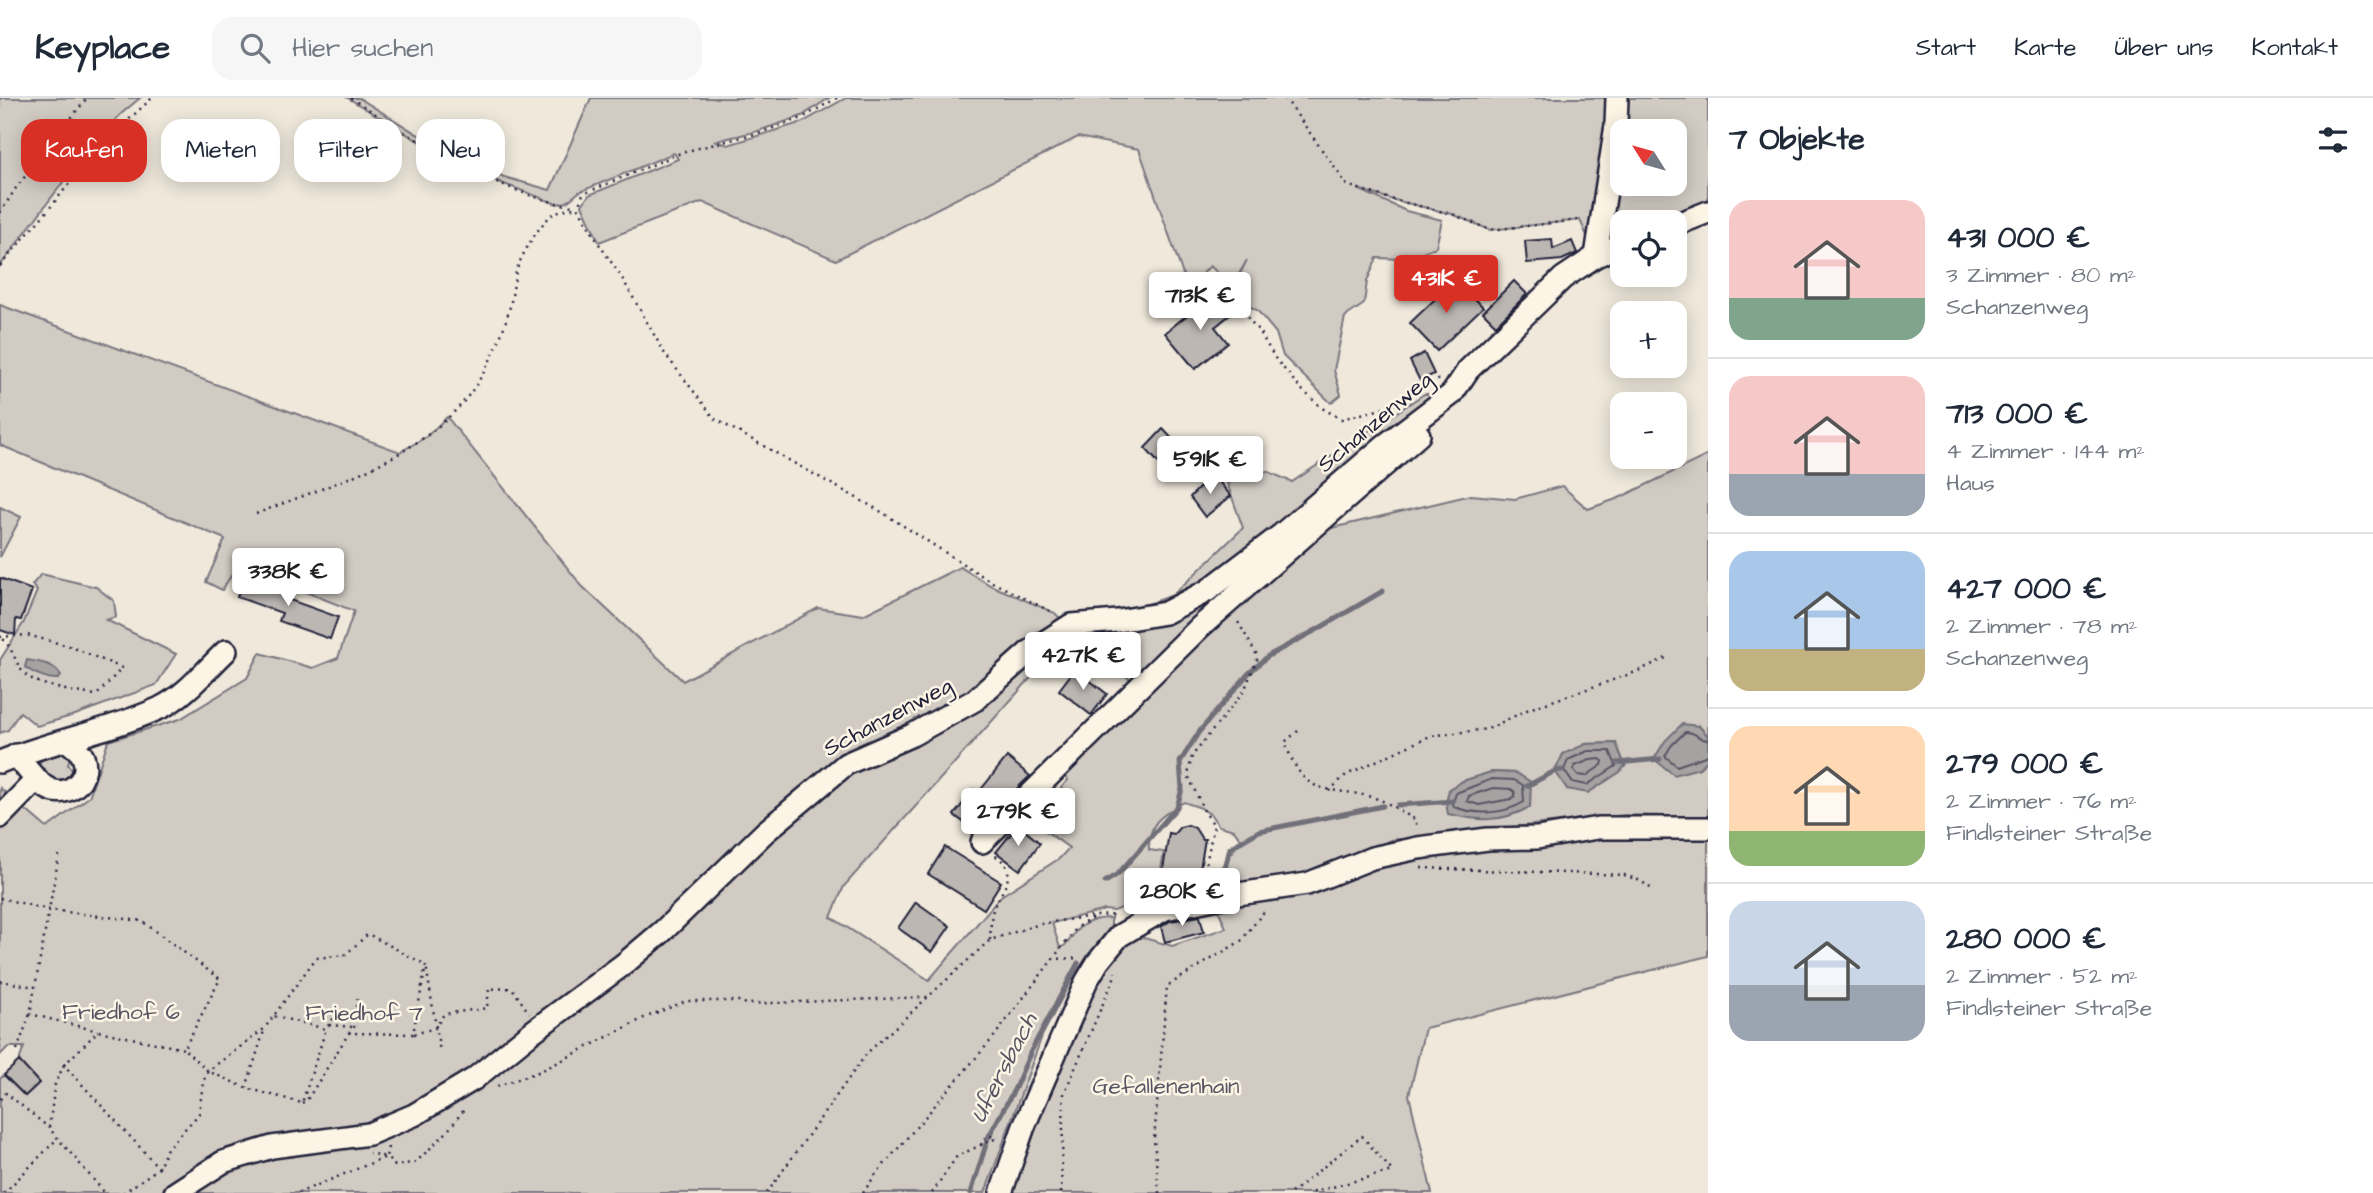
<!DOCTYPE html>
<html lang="de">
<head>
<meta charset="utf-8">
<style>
	body { margin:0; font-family:"Architects Daughter",sans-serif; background:#f6f6f7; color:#1f2937; height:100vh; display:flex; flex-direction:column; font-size:26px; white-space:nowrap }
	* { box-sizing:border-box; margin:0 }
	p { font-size:23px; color:#747a83 }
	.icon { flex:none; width:38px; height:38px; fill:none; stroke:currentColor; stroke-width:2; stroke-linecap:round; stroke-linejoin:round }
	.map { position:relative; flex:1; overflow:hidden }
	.details { display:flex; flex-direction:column; background:#fff; width:665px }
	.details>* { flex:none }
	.guide { position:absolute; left:21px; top:21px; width:665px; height:63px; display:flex; gap:14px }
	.needle { width:46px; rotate:307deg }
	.tools { position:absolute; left:1610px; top:21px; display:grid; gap:14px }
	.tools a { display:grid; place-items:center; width:77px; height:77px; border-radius:14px; background:#fff; box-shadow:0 4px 18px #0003; font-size:35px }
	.price { position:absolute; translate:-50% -60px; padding:0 16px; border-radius:7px; background:#fff; color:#222; font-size:23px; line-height:46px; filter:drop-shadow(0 2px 4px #0008) }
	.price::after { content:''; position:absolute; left:50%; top:42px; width:21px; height:16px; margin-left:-10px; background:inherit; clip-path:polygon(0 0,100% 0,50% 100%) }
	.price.on { background:#d93025; color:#fff }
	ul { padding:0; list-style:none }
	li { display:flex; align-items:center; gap:21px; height:175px; padding:0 21px }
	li+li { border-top:2px solid #e0e1e3 }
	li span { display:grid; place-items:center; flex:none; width:196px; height:140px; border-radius:21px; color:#555 }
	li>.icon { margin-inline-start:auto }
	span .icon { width:84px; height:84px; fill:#fffc; stroke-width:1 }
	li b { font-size:30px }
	h2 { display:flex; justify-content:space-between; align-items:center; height:84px; padding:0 21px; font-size:30px }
	.chip { padding:0 24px; border-radius:21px; background:#fff; box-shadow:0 4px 18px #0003; font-size:24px; line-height:63px }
	.chip.on { background:#d93025; color:#fff }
	header { display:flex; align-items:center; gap:42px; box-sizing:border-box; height:98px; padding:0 35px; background:#fff; border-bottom:2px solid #e0e1e3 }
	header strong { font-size:33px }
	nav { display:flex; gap:38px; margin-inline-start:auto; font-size:24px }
	.search { width:490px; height:63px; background:#f6f6f7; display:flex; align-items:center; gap:18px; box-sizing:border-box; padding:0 24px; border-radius:21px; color:#747a83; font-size:26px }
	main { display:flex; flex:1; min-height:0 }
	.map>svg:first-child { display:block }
</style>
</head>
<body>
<header>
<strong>Keyplace</strong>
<div class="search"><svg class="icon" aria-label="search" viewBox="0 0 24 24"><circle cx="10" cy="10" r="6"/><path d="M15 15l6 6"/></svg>Hier suchen</div>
<nav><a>Start</a><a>Karte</a><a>Über uns</a><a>Kontakt</a></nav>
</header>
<main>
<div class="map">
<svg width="1708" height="1095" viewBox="0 0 1708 1095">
	<rect width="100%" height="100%" fill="#efe8db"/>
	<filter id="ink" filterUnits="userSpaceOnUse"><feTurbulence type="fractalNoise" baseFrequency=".0143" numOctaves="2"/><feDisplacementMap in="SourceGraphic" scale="14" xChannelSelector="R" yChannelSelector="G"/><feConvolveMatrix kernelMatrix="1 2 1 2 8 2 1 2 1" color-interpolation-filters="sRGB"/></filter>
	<g filter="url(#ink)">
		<!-- green -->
		<g fill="#d1cbc3" stroke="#7a767f" stroke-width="2" fill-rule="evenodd">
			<path d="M0 0H140L121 16 88 51 0 168Z"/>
			<path d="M348 0H359L417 36 504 79 550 92 591 0H829L802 18 758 33 716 43 728 47 803 24 846 0H1614L1596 158 1580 122 1490 132 1452 116 1390 101 1358 91 1406 113 1442 122 1436 149 1404 161 1377 160 1367 183 1364 206 1345 219 1334 272 1341 297 1331 305 1283 258 1276 235 1257 212 1229 198 1247 162 1232 188 1210 168 1188 191 1139 51 1078 39 836 162 702 104 599 144 582 107 589 97 678 61 674 55 579 94 567 104 557 106 499 84 415 41Z"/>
			<path d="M1617 0H1708V114L1675 124H1622V148L1597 158ZM1622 33H1675V86H1622Z"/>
			<path d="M0 207 400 354 426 339 447 319 582 488 683 583 818 510 863 517 960 469 990 487 1055 515 1073 534 1173 497 1243 430 1227 385 1267 373 1292 384 1424 296H1452L1449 311 1195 525 1133 584 1072 534 844 788 831 819 929 882 1001 798 1060 760 1069 750 1032 723 1068 682 1061 675 1135 596 1328 431 1471 397 1515 401 1562 388 1588 411 1619 400 1708 357V638L1699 628V670L1708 662V719L1625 717 1391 742 1304 779 1215 793 1216 778 1241 741 1234 732 1219 728 1211 717 1201 710 1184 704C1162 717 1148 724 1149 752L1164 754 1159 783 1170 788 1167 793 1155 801 1153 784 1137 787 1134 791 1140 803 1114 813 1105 812 1052 825 1060 850C1068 847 1070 841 1075 834 1084 824 1098 820 1111 820V828L1074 877 1042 938 985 1095H0V981L4 977 25 998 39 985 19 963 24 949H8L0 957V690L47 730 89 699 108 643 180 621 247 580 260 555 313 570 338 560 354 513 238 467 222 492 206 484 225 441 0 347ZM1616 645 1625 667 1586 646ZM1491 674 1516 675 1449 691 1463 683Z"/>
			<path d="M0 409 21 419 0 459Z"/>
			<path d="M41 476 96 489 114 503 116 519 106 522 176 556 156 587 75 617 37 628 20 614 8 632 0 635V562L24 524 37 493 32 487Z"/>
			<path d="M64 652 73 660 69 662 68 667 76 676 63 688 42 674 39 665 45 658Z"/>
			<path d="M1708 737V858L1425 930 1409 997 1432 1095H1011L1094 883 1109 862 1134 837 1172 848 1226 830 1216 806 1288 800 1329 787 1401 759 1573 739Z"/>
		</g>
		<!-- water -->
		<g fill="#a6a2a2" stroke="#716f79" stroke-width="2">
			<path d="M27 562C39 564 55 565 61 578L58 581C49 582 32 575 25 569Z"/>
			<path d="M1682 626 1699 628 1708 638V662L1699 670 1674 677 1654 661 1665 643Z"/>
			<path d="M1616 645 1625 668 1620 674 1588 695 1567 691 1555 673 1563 656 1586 646Z"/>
			<path d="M1491 674 1516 675 1531 684 1530 709C1500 725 1479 723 1448 716L1446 705 1449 691 1463 683Z"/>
		</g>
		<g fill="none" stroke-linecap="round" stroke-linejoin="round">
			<!-- shore -->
			<g stroke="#575564" stroke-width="2">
				<path d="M1708 642C1698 642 1698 634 1685 634L1671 648 1665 658 1677 668 1708 657"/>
				<path d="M1588 653H1610L1616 668 1587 687 1572 684 1564 672 1568 662Z"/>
				<path d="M1600 661 1603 663 1602 667 1586 678 1578 677 1574 672 1575 668 1590 662Z"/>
				<path d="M1492 681 1514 682 1523 687 1524 704C1503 717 1476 717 1454 709L1453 705 1456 695Z"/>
				<path d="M1493 690 1511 691 1515 694V698L1511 701 1479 707 1467 703 1469 698Z"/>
			</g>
			<!-- stream -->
			<g stroke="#716f79" stroke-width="5">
				<path d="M1617 665 1660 661"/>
				<path d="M1527 688 1555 673 1562 672"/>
				<path d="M1398 707 1453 703"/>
				<path d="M1105 784 1118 776 1177 709 1182 691 1180 664 1199 634 1248 576 1268 558 1318 531 1383 493"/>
				<path d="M1221 786 1230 750 1259 733 1383 708"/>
				<path d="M971 1095 988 1040 1015 990 1031 953 1078 865"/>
			</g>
		</g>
		<!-- building -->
		<g fill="#bcb7b3" stroke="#22223b" stroke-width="2">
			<path d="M1552 141 1553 151 1572 143 1577 155 1562 162 1527 165 1525 143Z"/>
			<path d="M1456 181 1483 209 1437 253 1410 225Z"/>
			<path d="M1514 183 1527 196 1496 227 1483 214Z"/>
			<path d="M1214 195 1231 216 1215 229 1228 245 1195 271 1165 235Z"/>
			<path d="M1424 255 1434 276 1420 283 1410 263Z"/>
			<path d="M1163 331 1192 362 1173 381 1145 350Z"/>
			<path d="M1215 374V379L1231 398 1205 419 1190 399Z"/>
			<path d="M245 478 290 494 287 501 338 519 330 541 279 523 282 515 237 499Z"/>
			<path d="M0 480 32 492 21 522 16 521 15 537 0 532Z"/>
			<path d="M1075 571 1107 596 1091 617 1059 592Z"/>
			<path d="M1007 659 1030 678 1004 703 999 699 974 732 954 717 974 691 979 694Z"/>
			<path d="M1018 727 1040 745 1020 772 996 754Z"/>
			<path d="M1188 727 1195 730 1202 741H1205L1197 790 1161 784 1169 735 1174 736 1180 729Z"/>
			<path d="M945 749 1001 784 984 811 928 776Z"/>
			<path d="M916 804 950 828 932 854 898 830Z"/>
			<path d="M1200 818 1204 834 1165 844 1161 829 1170 823Z"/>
			<path d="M19 963 39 985 25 998 4 977Z"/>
		</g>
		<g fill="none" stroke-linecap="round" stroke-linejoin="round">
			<defs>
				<g id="minor">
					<path d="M1675 127 1708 114"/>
					<path d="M1596 158 1616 27 1617 0"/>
					<path d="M16 657C25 668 35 683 47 690 67 702 92 681 83 659 80 652 73 648 67 643"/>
					<path d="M0 664C52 643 109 633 160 610 185 598 206 572 226 553"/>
					<path d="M0 719 37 681"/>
					<path d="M982 744 1199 530 1419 337"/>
					<path d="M175 1095 223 1064 272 1049 369 1036 414 1017 474 981 532 934 624 866 663 833 765 734 846 666 912 637 975 602 1029 554 1071 527 1118 523 1165 515 1207 493 1282 436 1385 347 1452 296 1468 272 1563 180 1596 158 1622 147"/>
					<path d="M1001 1095 1024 1028 1086 884 1098 864 1119 838 1165 811 1238 796 1307 786 1372 760 1418 750 1488 741 1537 740 1598 730H1708"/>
				</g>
			</defs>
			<!-- minor casing -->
			<use href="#minor" stroke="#22223b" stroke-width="26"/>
			<!-- path -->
			<g stroke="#22223b" stroke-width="2.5" stroke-dasharray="2 5" stroke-linecap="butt">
				<path d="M351 0C414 41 500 97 573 108"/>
				<path d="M837 0 802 20 759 35 683 54 583 96 578 109 597 143 622 180 665 256 715 321 880 413 990 483 1054 515"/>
				<path d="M1285 0 1347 87 1390 101 1452 116 1490 132 1580 122 1581 124"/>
				<path d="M0 115 16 90 87 0"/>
				<path d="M0 168 54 105 93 55 152 0"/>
				<path d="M1229 198 1259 233 1275 260 1299 289 1322 310 1341 321 1390 309 1440 281"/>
				<path d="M256 416C328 387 413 364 465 302 485 277 499 247 508 216 512 203 513 188 516 174 520 159 542 120 557 114 563 111 571 111 578 109"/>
				<path d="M0 539 27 537 69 548 122 570 97 597C78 595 33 588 22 573 14 561 12 549 1 539"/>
				<path d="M1298 633 1285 644C1306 706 1329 685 1378 701 1391 706 1403 715 1416 722V731"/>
				<path d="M1329 693 1346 677 1430 638 1488 631 1529 611 1636 574 1670 558"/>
				<path d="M59 757 30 916 98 933"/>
				<path d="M1421 770 1624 777 1641 783 1653 792"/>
				<path d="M1200 785 1205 771 1214 727 1204 713 1188 677 1192 658 1244 593 1258 559 1237 522"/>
				<path d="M0 800 50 812 142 823 220 881 184 951 208 973 246 990 302 1005 326 931 274 918"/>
				<path d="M990 842C991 832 990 818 994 809 1003 790 1021 772 994 757"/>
				<path d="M1052 861 1080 860"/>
				<path d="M0 883 35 889"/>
				<path d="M329 927 353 929"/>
				<path d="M328 928 336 917"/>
				<path d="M349 935 354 929 357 901"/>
				<path d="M414 936 435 930 444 916 487 910 489 891 512 890 529 915"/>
				<path d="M0 941V949"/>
				<path d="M17 952 30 916"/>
				<path d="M64 967 55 986 49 1030 104 1094 108 1095"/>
				<path d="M497 988 541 973 644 920 686 903H741L746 906 928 899"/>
				<path d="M246 990 264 933"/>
				<path d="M0 1001 6 995 48 1029"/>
				<path d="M302 1005 307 1002 349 935 413 936 426 867 440 954"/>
				<path d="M981 1047 983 1041 992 1038 997 1040"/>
				<path d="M388 1049 386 1059 395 1068 416 1064 446 1035 466 1009"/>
				<path d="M159 1070 64 967 98 933 184 951"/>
				<path d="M4 1095 58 1040"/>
				<path d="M123 1095 159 1070 167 1050 199 1016 203 984 208 973 264 931 316 860 345 857 368 836 426 867"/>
				<path d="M298 1095 386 1059 369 1055"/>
				<path d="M767 1095 867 955 990 842 1040 826 1093 818"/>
				<path d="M863 1095 876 1076 993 940 1077 829 1096 818 1115 817"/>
				<path d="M932 1095 957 1058 999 1039"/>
				<path d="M1061 1095 1064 996 1114 880 1115 874"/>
				<path d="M1159 1095 1154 1042 1167 888 1241 843 1266 811"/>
				<path d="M1291 1095 1362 1038 1392 1073 1310 1095"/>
			</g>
			<!-- minor -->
			<use href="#minor" stroke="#fcf5e5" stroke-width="21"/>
		</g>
	</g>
	<g text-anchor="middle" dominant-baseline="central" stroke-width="5" stroke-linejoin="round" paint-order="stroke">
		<!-- street labels -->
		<g font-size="23" fill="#22223b" stroke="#fcf5e5">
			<text transform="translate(1375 324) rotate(-40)">Schanzenweg</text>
			<text transform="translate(888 619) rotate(-28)">Schanzenweg</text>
		</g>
		<!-- park labels -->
		<g font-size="23" fill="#575564" stroke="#fcf5e5">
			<text x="121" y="914">Friedhof 6</text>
			<text x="364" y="915">Friedhof 7</text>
			<text x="1166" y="988">Gefallenenhain</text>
		</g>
		<!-- water labels -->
		<g font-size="24" font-style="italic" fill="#575564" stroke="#fcf5e5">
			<text transform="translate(1004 970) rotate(-63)">Ufersbach</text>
		</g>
	</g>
</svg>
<div class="tools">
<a><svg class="needle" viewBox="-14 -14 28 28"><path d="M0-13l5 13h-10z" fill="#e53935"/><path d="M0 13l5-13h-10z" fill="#747a83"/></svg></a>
<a><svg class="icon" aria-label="locate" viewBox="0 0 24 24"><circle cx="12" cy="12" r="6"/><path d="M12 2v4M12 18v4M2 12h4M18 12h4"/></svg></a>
<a>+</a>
<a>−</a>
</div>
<b class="price on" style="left:1446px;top:217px">431K €</b>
<b class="price" style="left:1200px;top:234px">713K €</b>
<b class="price" style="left:1210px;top:398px">591K €</b>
<b class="price" style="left:288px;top:510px">338K €</b>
<b class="price" style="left:1083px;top:594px">427K €</b>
<b class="price" style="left:1018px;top:750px">279K €</b>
<b class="price" style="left:1182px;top:830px">280K €</b>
<div class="guide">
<a class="chip on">Kaufen</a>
<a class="chip">Mieten</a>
<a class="chip">Filter</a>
<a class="chip">Neu</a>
</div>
</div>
<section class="details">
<h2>7 Objekte<svg class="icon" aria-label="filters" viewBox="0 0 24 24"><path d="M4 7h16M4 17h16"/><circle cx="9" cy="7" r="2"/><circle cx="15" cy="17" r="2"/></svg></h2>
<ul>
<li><span style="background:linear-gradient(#f6c9c9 70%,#7fa58c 0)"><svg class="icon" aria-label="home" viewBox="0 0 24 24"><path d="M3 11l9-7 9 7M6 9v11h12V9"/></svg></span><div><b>431 000 €</b><p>3 Zimmer · 80 m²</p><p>Schanzenweg</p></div></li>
<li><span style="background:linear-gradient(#f6c9c9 70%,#9aa5b1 0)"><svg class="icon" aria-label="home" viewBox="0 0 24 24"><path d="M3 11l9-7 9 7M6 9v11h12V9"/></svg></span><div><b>713 000 €</b><p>4 Zimmer · 144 m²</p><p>Haus</p></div></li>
<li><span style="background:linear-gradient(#a9c7e8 70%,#c2b280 0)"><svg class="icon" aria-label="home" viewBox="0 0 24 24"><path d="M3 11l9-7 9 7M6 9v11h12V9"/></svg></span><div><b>427 000 €</b><p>2 Zimmer · 78 m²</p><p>Schanzenweg</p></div></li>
<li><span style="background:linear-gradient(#ffd9b3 75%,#8fb573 0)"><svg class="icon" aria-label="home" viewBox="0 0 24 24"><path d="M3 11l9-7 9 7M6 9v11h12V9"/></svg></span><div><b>279 000 €</b><p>2 Zimmer · 76 m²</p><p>Findlsteiner Straße</p></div></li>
<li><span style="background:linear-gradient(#c9d6e8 60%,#9aa5b1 0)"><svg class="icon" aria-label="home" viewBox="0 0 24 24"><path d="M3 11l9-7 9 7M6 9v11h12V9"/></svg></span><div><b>280 000 €</b><p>2 Zimmer · 52 m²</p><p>Findlsteiner Straße</p></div></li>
</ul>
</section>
</main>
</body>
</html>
